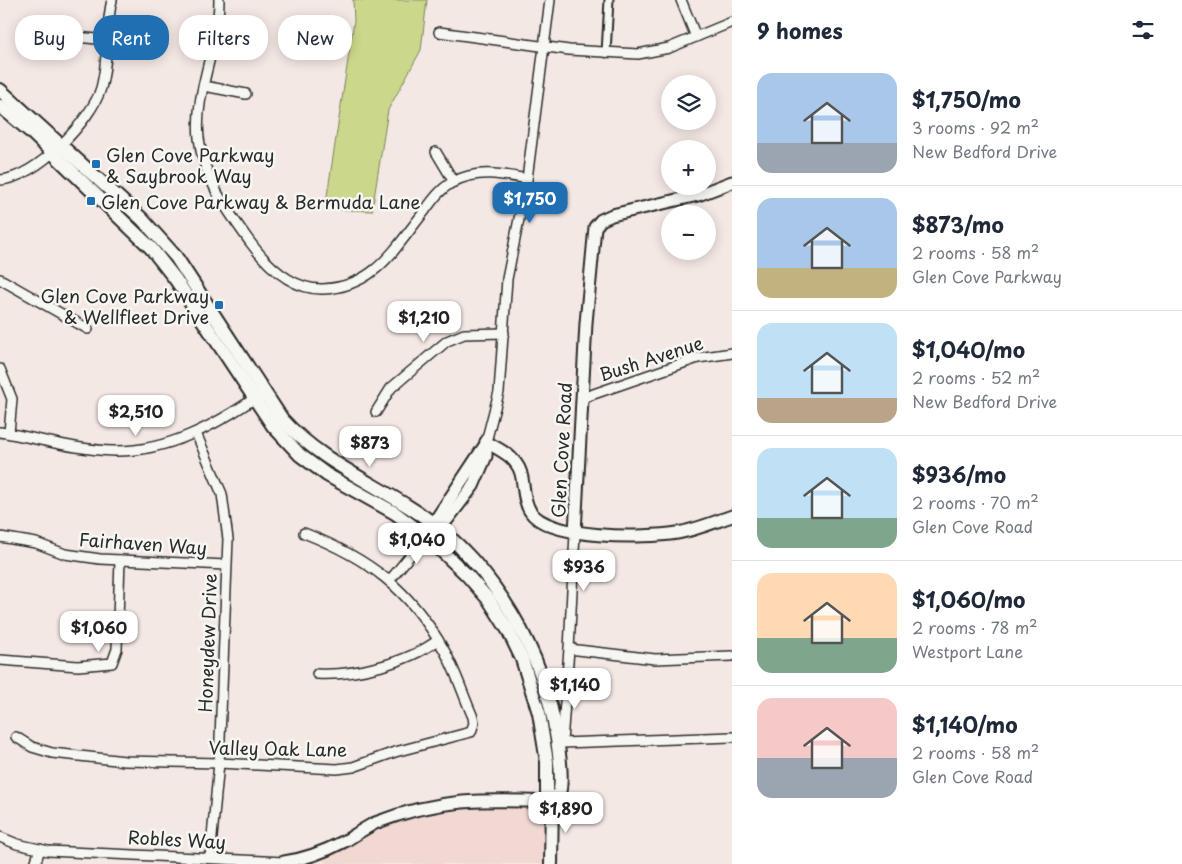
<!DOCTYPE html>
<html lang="en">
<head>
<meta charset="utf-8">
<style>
	body { margin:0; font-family:"Playpen Sans",sans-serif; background:#f6f6f7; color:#1f2937; height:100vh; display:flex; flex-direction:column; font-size:19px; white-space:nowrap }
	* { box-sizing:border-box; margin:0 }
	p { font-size:16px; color:#747a83 }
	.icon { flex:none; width:28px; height:28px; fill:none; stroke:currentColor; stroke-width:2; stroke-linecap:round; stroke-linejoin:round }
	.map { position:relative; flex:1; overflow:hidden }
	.details { display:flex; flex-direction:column; background:#fff; width:450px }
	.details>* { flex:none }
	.banner { position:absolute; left:15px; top:15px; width:475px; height:45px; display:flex; gap:10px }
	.buttons { position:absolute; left:661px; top:75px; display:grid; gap:10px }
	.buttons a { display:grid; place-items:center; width:55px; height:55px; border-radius:50%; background:#fff; box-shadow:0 2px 12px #0003; font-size:25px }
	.price { position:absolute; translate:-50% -42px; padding:0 11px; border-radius:10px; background:#fff; color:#222; font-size:16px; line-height:32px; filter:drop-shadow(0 1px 2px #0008) }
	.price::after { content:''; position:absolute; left:50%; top:30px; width:15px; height:11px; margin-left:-8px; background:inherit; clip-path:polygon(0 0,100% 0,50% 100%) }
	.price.current { background:#1f6fb2; color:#fff }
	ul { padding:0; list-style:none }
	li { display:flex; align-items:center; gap:15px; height:125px; padding:0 25px }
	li+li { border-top:1px solid #e0e1e3 }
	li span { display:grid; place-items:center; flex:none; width:140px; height:100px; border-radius:15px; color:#555 }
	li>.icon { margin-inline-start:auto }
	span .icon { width:60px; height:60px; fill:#fffc; stroke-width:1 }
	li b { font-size:21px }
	h2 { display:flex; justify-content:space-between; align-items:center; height:60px; padding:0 25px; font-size:21px }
	.chip { padding:0 18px; border-radius:20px; background:#fff; box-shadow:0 2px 12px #0003; font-size:18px; line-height:45px }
	.chip.current { background:#1f6fb2; color:#fff }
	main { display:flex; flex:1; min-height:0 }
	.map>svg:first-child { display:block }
</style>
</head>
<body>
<main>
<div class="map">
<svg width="732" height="864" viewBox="0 0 732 864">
	<rect width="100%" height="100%" fill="#f4e8e4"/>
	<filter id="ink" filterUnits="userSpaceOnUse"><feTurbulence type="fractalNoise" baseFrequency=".02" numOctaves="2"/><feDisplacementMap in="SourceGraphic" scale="10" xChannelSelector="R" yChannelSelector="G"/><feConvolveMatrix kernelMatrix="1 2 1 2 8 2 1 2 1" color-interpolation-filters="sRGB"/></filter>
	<g filter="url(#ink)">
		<!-- built -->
		<path fill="#f2d8d3" d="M477 802 549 808 544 864H325L323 856 372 831 429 808Z"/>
		<!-- green -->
		<path fill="#cbd88b" stroke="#7b825b" d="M353 0H427L421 50 388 110 372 211 325 209 354 21Z"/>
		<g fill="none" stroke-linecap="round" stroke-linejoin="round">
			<defs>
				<path id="pedestrian" d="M606 53 609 0"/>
				<g id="minor">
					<path d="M219 0C219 47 194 91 199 138 203 178 227 210 250 242 267 265 292 290 323 289 375 287 395 248 424 212 432 201 440 189 453 182 477 169 501 174 527 179"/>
					<path d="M681 0 696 37"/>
					<path d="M44 29 66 36 107 40"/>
					<path d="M439 32 569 50 638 54 669 48 732 22"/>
					<path d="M204 86 246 94"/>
					<path d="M436 152 454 182"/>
					<path d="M0 180C35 179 92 120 101 88 109 59 105 29 112 0"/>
					<path d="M0 279 88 329"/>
					<path d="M0 369 12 399 9 433"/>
					<path d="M582 398 698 358 732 353"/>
					<path d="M376 412 391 388 447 341 464 334 504 333"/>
					<path d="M0 432C38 438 75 450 114 451 167 452 216 425 258 396"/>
					<path d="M196 433 222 494 228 539 219 763 210 858"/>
					<path d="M486 442 499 392 507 279 527 179 550 0"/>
					<path d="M0 537 36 543 65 554 100 559 226 565"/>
					<path d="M390 580 426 536"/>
					<path d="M569 649 655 659 732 656"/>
					<path d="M0 660 78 666 112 663 117 649 120 560"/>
					<path d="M317 674C355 676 407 663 438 640"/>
					<path d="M16 737 32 747 52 753 125 761 219 763 337 769 353 767 395 752 471 732 474 723 473 717C463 695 456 671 444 650 410 589 368 558 304 533"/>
					<path d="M562 742 569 649 575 533"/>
					<path d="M562 743 732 737"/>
					<path d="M0 837 17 844 48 851 284 862V864"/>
					<path d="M35 864 40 849"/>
				</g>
				<g id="tertiary">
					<path d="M486 442C502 451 519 458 522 478 524 489 524 502 530 511 548 540 646 538 677 533 696 530 714 522 732 516"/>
					<path d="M429 530 484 447"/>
					<path d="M575 533 586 323 595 227 601 220 612 215 698 195 732 182"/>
					<path d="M426 536 440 529 473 486 486 456V442"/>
					<path d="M284 862C306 859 326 851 345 841 355 835 365 828 375 823 439 798 485 799 552 802"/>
				</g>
				<g id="secondary">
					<path d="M0 90 142 219 176 257 282 419C317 458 365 479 409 507 483 552 537 637 554 722 557 737 564 779 559 793 558 796 554 800 552 802"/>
					<path d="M0 106 32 133 151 248 176 280 273 426 300 455 327 475 395 513 426 536 467 575 489 600 508 630 522 659 539 713 547 762V793L552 802 551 864"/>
				</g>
			</defs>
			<!-- pedestrian casing -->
			<use href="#pedestrian" stroke="#2b2b2b" stroke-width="11"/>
			<!-- minor casing -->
			<use href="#minor" stroke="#2b2b2b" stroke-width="12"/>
			<!-- tertiary casing -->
			<use href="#tertiary" stroke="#2b2b2b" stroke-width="15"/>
			<!-- secondary casing -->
			<use href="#secondary" stroke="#2b2b2b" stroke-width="16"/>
			<!-- pedestrian -->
			<use href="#pedestrian" stroke="#f6f6f2" stroke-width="7"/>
			<!-- minor -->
			<use href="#minor" stroke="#f6f6f2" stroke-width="9"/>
			<!-- tertiary -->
			<use href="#tertiary" stroke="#f6f6f2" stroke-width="11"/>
			<!-- secondary -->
			<use href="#secondary" stroke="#f6f6f2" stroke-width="12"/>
		</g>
	</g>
	<!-- markers -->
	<g fill="#1f6fb2" stroke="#f6f6f2" stroke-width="2">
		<rect x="91" y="159" width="10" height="10" rx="2.5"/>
		<rect x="86" y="196" width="10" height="10" rx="2.5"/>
		<rect x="214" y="300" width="10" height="10" rx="2.5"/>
	</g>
	<g text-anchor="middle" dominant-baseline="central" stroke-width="5" stroke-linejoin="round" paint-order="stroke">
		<!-- poi labels -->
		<g font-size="18" fill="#2b2b2b" stroke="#f6f6f2" text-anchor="start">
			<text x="106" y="154">Glen Cove Parkway<tspan x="106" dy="21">&amp; Saybrook Way</tspan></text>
			<text x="101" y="201">Glen Cove Parkway &amp; Bermuda Lane</text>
			<text x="209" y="295" text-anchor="end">Glen Cove Parkway<tspan x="209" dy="21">&amp; Wellfleet Drive</tspan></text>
		</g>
		<!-- street labels -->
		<g font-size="18" fill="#2b2b2b" stroke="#f6f6f2">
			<text transform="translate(651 358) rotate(-18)">Bush Avenue</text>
			<text transform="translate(561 450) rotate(-87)">Glen Cove Road</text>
			<text transform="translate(143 543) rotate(4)">Fairhaven Way</text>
			<text transform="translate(207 643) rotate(-88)">Honeydew Drive</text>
			<text transform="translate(278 748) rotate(1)">Valley Oak Lane</text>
			<text transform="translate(177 839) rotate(3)">Robles Way</text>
		</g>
	</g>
</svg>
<div class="buttons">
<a><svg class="icon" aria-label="layers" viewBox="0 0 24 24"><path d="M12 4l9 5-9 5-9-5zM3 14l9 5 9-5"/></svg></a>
<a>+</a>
<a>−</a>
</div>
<b class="price current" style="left:530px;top:224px">$1,750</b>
<b class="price" style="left:424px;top:343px">$1,210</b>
<b class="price" style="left:136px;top:437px">$2,510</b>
<b class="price" style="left:370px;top:468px">$873</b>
<b class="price" style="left:417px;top:565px">$1,040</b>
<b class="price" style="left:584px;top:592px">$936</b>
<b class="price" style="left:99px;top:653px">$1,060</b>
<b class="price" style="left:575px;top:710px">$1,140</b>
<b class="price" style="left:566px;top:834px">$1,890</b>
<div class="banner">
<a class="chip">Buy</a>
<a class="chip current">Rent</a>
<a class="chip">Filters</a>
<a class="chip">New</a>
</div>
</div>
<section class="details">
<h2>9 homes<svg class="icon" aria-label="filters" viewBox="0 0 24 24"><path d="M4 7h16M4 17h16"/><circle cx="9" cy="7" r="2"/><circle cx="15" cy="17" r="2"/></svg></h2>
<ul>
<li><span style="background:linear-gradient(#a9c7e8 70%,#9aa5b1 0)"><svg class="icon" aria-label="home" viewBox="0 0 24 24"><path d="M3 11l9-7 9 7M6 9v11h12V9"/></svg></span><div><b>$1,750/mo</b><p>3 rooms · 92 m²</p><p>New Bedford Drive</p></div></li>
<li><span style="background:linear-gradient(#a9c7e8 70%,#c2b280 0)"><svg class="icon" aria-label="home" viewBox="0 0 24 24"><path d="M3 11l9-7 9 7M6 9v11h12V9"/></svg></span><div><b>$873/mo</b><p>2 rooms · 58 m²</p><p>Glen Cove Parkway</p></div></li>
<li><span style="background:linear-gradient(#bfe0f5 75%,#b9a48a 0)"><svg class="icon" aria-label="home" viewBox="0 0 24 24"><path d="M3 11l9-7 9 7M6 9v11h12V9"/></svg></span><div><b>$1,040/mo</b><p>2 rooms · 52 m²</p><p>New Bedford Drive</p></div></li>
<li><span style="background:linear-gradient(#bfe0f5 70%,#7fa58c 0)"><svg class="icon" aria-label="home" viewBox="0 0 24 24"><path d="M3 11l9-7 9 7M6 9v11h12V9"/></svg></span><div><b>$936/mo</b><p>2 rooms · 70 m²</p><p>Glen Cove Road</p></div></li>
<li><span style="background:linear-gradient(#ffd9b3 65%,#7fa58c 0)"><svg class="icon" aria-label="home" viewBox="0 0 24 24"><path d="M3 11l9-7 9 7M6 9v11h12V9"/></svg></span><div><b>$1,060/mo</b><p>2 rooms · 78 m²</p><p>Westport Lane</p></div></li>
<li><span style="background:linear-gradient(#f6c9c9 60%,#9aa5b1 0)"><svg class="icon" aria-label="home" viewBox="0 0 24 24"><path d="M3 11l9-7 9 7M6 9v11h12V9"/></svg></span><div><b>$1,140/mo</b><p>2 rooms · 58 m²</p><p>Glen Cove Road</p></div></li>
</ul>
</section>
</main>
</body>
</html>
